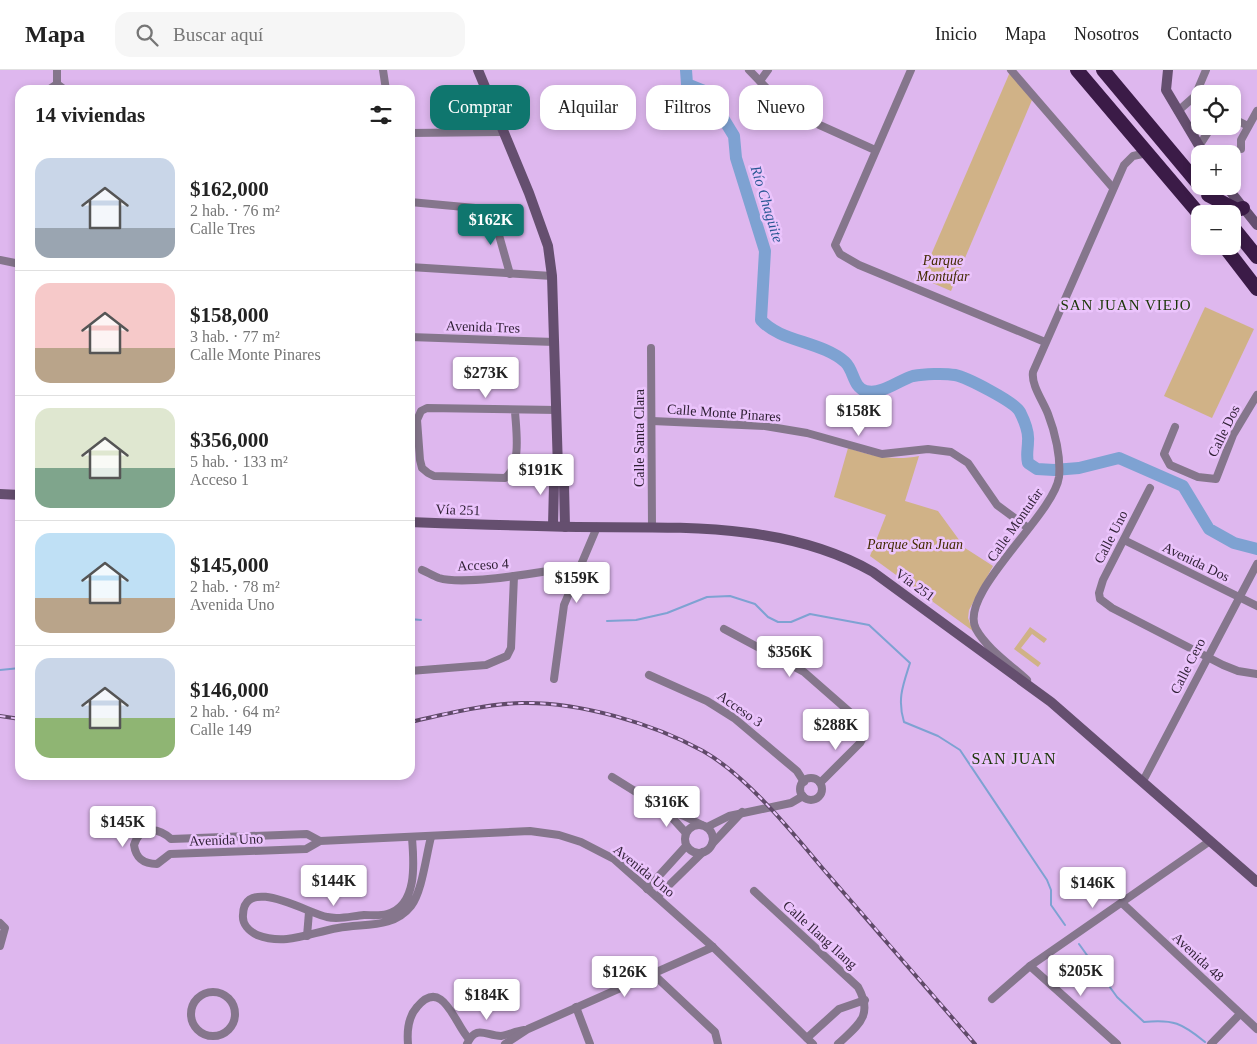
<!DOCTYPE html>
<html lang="es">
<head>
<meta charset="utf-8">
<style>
	body { margin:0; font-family:"Times New Roman",serif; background:#f6f6f6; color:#222; height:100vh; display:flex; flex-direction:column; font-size:19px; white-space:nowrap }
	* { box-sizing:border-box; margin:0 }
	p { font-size:16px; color:#767676 }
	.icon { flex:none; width:28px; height:28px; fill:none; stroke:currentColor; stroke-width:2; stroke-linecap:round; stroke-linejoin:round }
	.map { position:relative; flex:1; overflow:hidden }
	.sheet { position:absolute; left:15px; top:15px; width:400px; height:695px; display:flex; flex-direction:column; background:#fff; border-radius:15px; box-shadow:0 2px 8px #0003 }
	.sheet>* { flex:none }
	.top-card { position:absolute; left:430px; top:15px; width:475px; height:45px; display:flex; gap:10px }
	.buttons { position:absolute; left:1191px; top:15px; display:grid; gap:10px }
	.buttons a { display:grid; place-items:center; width:50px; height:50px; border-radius:10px; background:#fff; box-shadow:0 2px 8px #0003; font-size:25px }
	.price { position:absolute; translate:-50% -42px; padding:0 11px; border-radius:5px; background:#fff; color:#222; font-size:16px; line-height:32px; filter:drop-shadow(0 1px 2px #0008) }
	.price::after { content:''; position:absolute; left:50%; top:30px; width:15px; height:11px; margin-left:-8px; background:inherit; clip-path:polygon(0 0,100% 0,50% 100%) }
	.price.on { background:#0f766e; color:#fff }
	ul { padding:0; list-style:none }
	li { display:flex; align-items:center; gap:15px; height:125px; padding:0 20px }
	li+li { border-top:1px solid #e0e0e0 }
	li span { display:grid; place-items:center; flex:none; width:140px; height:100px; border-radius:15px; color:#555 }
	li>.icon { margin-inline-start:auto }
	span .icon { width:60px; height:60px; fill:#fffc; stroke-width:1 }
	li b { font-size:21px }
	h2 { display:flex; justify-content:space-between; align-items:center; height:60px; padding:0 20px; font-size:21px }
	.chip { padding:0 18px; border-radius:15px; background:#fff; box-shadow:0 2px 8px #0003; font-size:18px; line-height:45px }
	.chip.on { background:#0f766e; color:#fff }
	header { display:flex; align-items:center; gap:30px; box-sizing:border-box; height:70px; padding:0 25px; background:#fff; border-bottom:1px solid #e0e0e0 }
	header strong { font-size:24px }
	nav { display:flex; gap:28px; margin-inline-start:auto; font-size:18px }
	.search { width:350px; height:45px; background:#f6f6f6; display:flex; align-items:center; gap:12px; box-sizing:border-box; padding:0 18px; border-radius:15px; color:#767676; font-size:19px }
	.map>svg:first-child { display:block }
</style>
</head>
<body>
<header>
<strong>Mapa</strong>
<div class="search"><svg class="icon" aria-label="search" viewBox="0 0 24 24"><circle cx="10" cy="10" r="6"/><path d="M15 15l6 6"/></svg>Buscar aquí</div>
<nav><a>Inicio</a><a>Mapa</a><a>Nosotros</a><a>Contacto</a></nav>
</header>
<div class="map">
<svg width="1257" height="974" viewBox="0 0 1257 974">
	<rect width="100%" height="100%" fill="#deb7ee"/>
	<!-- green -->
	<g fill="#d0b287">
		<path d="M1010 2 1032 30 951 221 921 208Z"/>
		<path d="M1205 237 1254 259 1212 348 1164 326Z"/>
		<path d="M848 378C872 386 894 391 919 386L905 431 938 441 965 478 993 496 969 540 968 548 973 561 870 486 886 445 834 427Z"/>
		<path d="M1030 557 1047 569 1044 573 1032 564 1021 578 1041 593 1038 597 1014 579Z"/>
	</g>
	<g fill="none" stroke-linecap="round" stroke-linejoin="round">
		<!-- stream -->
		<g stroke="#7ea2d2" stroke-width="2">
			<path d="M410 549 421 550"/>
			<path d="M607 551 636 550 667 543 707 527 730 526 755 534 768 547 778 552H791L810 544 869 555 910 593C903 615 897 629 904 652L938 666 960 680 1047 810 1051 820V835L1065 855"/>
			<path d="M0 600 20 598"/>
			<path d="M1079 874 1117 927 1144 952C1173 949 1182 953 1205 972"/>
		</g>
		<!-- river -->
		<path stroke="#7ea2d2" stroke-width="12" d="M686 0 687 14 707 22 734 66 736 88 765 181 761 250C780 272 821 271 845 292 854 300 853 318 866 321 882 325 899 310 913 306 924 304 944 303 955 305 966 307 1015 332 1020 342 1024 350 1029 362 1028 371 1028 380 1026 384 1028 393L1037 399 1054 400 1079 398 1119 388 1183 416 1209 459 1234 473 1257 479"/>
		<!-- street -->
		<g stroke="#85768c" stroke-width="8">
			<path d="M383 0 386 20"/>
			<path d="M749 0 783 35 804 48 875 80"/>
			<path d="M911 0 835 175 840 184 859 195 1045 272"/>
			<path d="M1011 0 1113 118"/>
			<path d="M760 11 768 0"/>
			<path d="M57 14V0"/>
			<path d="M48 20 57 14 65 20"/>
			<path d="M1178 41 1195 26 1206 0"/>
			<path d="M1232 48 1248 56"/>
			<path d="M410 63 503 62"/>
			<path d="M1193 66 1200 55"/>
			<path d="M1199 76 1212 56"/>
			<path d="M1241 79V70L1257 41"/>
			<path d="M410 132 486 139 493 144 510 204"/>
			<path d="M0 190 20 194"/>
			<path d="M410 197 552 206"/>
			<path d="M410 267 555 272"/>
			<path d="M651 278 652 458"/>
			<path d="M515 341C516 360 522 395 505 408L434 406 428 403 422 398 420 390 417 350 421 341 427 338 557 340"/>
			<path d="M652 351 765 356 807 363 882 384 928 379 951 382 968 393 997 435 1028 458"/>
			<path d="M1175 357 1164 384 1170 395 1198 407 1216 409 1233 365 1257 325"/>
			<path d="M1150 418 1103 510 1099 523 1100 529 1112 538 1223 595 1238 601 1257 604"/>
			<path d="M1124 470 1257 536"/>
			<path d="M422 500C427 502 433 506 439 508 462 515 523 505 548 501"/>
			<path d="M724 559 804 602 860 651 864 666 860 673 820 713"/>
			<path d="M410 601 486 595 507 586 511 578 514 506"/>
			<path d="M649 605 707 631 734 648 797 701 804 712"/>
			<path d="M554 609 564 535 597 457"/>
			<path d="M1027 610C1011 595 987 579 976 559 957 524 1054 445 1059 407 1061 387 1055 362 1048 344 1043 331 1031 315 1033 302L1124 95 1133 86 1147 83"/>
			<path d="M612 707 665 740 686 763"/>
			<circle cx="811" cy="719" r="11"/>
			<path d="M1143 711 1257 494"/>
			<path d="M667 740 684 746 702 755"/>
			<circle cx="699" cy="769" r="14"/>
			<path d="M707 757 729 746 791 733 803 726"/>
			<path d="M412 768C414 792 418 836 387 844 380 846 372 845 364 845 352 846 339 850 327 847 309 844 244 804 243 845 242 854 249 861 257 865 286 876 309 863 338 858 364 853 393 859 411 836 422 822 426 786 431 767"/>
			<path d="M320 771 306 779 170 784 157 794C144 794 136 789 134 775 140 756 158 757 171 769L307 764 320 771 530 761 559 765 581 772 614 789 713 877 813 974"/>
			<path d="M712 774 742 742"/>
			<path d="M647 819 686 776"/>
			<path d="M754 821 858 917C874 946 858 955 838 974"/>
			<path d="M657 827 703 782"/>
			<path d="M1122 833 1257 959"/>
			<path d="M0 853 5 858 0 876"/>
			<path d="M307 866 309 842"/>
			<path d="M1030 896 1117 974"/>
			<path d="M652 903 715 962 718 974"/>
			<circle cx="213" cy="944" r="22"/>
			<path d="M992 929 1030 896 1210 771"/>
			<path d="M576 937 590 974"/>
			<path d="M807 968 839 939 865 930"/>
			<path d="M408 974C407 962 408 947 417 937 443 906 455 955 469 969"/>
			<path d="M467 974C476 954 486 966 501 966 508 965 516 961 524 960"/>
			<path d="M505 974 528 959 713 877"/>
			<path d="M1211 974 1240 944"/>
		</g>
		<!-- secondary -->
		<g stroke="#654f6f" stroke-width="10">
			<path d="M478 0 529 123 548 176 552 206 558 399 554 414 553 456"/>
			<path d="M1168 0 1166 20 1204 84"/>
			<path d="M1226 116 1257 155"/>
			<path d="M558 399 564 414 565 457"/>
			<path d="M0 424 20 425"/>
			<path d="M410 452C466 454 521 456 577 457 676 458 784 451 873 502L1051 632 1257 812"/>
		</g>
		<!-- highway -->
		<g stroke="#3b1b47" stroke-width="14">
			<path d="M1077 0 1200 145"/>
			<path d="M1103 0 1200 116"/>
			<path d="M1208 125 1237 140 1243 138"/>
			<path d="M1232 156 1257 187"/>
			<path d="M1224 176 1257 219"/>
		</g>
		<defs>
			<g id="rail">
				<path d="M0 646 20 649"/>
				<path d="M410 652C446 644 485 634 522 633 580 632 652 653 703 681 747 706 792 762 824 800 875 858 925 916 975 974"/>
			</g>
		</defs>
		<!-- rail casing -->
		<use href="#rail" stroke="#604a69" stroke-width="4"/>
		<!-- rail -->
		<use href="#rail" stroke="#ebc4fc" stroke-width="2" stroke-dasharray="5.5" stroke-linecap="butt"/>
	</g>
	<g text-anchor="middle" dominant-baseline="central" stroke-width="5" stroke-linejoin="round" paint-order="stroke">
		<!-- park labels -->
		<g font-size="14" font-style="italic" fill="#432a00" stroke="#ebc4fc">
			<text x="943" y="190">Parque<tspan x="943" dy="16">Montufar</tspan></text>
			<text x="915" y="474">Parque San Juan</text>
		</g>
		<!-- street labels -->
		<g font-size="14" fill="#2e1f34" stroke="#ebc4fc">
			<text transform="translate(483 257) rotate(2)">Avenida Tres</text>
			<text transform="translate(724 343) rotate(4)">Calle Monte Pinares</text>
			<text transform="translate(1224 361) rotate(-64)">Calle Dos</text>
			<text transform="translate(639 368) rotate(-90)">Calle Santa Clara</text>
			<text transform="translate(458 440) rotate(2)">Vía 251</text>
			<text transform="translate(1015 455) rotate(-55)">Calle Montufar</text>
			<text transform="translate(1111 467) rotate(-63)">Calle Uno</text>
			<text transform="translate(1196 492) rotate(26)">Avenida Dos</text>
			<text transform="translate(483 495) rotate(-3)">Acceso 4</text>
			<text transform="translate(915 515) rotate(36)">Vía 251</text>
			<text transform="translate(1188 596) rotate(-63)">Calle Cero</text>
			<text transform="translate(740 639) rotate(35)">Acceso 3</text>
			<text transform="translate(226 770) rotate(-2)">Avenida Uno</text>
			<text transform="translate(644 801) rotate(39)">Avenida Uno</text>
			<text transform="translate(820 865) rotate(42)">Calle Ilang Ilang</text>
			<text transform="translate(1198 887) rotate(43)">Avenida 48</text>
		</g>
		<!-- water labels -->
		<g font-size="15" font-style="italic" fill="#285793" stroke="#ebc4fc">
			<text transform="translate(767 134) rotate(73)">Río Chagüite</text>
		</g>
		<!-- neighbourhood labels -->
		<g font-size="15" letter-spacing="1" fill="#1a3606" stroke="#ebc4fc">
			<text x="1126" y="235">SAN JUAN VIEJO</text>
		</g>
		<!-- quarter labels -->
		<g font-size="16" letter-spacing="1" fill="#1a3606" stroke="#ebc4fc">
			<text x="1014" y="688">SAN JUAN</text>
		</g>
	</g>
</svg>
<div class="buttons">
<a><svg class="icon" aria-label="locate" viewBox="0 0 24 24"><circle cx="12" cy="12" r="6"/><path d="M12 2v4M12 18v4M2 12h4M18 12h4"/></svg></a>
<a>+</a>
<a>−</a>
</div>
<b class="price on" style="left:491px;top:176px">$162K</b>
<b class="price" style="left:486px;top:329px">$273K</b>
<b class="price" style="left:859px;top:367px">$158K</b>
<b class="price" style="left:541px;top:426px">$191K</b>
<b class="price" style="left:577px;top:534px">$159K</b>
<b class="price" style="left:790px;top:608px">$356K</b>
<b class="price" style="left:836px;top:681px">$288K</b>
<b class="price" style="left:667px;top:758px">$316K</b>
<b class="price" style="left:123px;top:778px">$145K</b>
<b class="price" style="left:334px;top:837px">$144K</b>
<b class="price" style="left:1093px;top:839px">$146K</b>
<b class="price" style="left:1081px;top:927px">$205K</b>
<b class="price" style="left:625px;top:928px">$126K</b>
<b class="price" style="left:487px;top:951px">$184K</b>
<div class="top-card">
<a class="chip on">Comprar</a>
<a class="chip">Alquilar</a>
<a class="chip">Filtros</a>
<a class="chip">Nuevo</a>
</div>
<section class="sheet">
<h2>14 viviendas<svg class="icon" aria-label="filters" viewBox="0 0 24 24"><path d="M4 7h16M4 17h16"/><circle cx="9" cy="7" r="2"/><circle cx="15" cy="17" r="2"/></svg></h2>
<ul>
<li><span style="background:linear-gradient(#c9d6e8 70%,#9aa5b1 0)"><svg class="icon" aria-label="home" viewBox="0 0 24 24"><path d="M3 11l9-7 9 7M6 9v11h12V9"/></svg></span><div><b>$162,000</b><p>2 hab. · 76 m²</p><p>Calle Tres</p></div></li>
<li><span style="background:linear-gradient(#f6c9c9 65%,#b9a48a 0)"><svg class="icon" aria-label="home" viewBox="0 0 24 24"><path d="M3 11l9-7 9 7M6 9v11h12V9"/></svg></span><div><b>$158,000</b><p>3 hab. · 77 m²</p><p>Calle Monte Pinares</p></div></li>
<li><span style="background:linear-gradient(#dfe7d0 60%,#7fa58c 0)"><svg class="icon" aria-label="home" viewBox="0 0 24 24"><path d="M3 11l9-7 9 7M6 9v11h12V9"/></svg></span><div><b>$356,000</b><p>5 hab. · 133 m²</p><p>Acceso 1</p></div></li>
<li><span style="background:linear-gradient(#bfe0f5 65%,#b9a48a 0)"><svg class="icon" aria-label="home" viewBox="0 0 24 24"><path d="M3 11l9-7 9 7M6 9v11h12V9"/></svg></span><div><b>$145,000</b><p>2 hab. · 78 m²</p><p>Avenida Uno</p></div></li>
<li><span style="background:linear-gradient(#c9d6e8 60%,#8fb573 0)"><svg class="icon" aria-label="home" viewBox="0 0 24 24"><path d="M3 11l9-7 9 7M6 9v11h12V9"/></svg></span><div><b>$146,000</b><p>2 hab. · 64 m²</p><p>Calle 149</p></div></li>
</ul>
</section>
</div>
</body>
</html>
